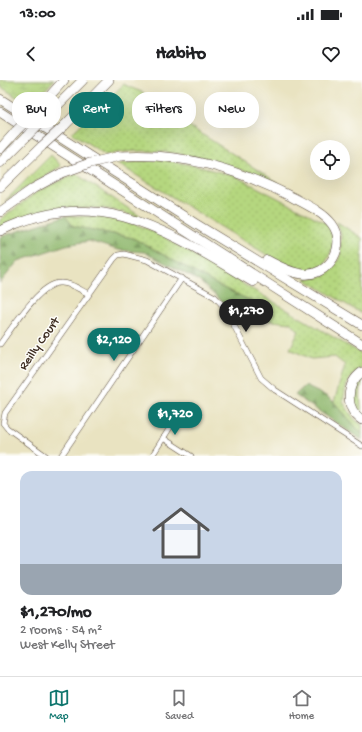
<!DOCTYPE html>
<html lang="en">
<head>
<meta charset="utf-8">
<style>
	body { margin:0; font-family:"Gochi Hand",sans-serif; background:#f6f6f6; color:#202124; height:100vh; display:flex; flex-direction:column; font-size:15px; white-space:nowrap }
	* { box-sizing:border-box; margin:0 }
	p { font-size:13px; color:#757577 }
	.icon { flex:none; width:22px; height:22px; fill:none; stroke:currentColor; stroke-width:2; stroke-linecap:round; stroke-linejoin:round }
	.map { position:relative; height:376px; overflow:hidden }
	.drawer { display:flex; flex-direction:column; background:#fff; flex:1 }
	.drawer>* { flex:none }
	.guide { position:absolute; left:12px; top:12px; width:338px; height:36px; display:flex; gap:8px }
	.tools { position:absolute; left:310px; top:60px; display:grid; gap:8px }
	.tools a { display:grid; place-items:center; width:40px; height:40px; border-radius:50%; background:#fff; box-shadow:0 4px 16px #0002; font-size:20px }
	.price { position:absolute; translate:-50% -34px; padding:0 9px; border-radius:14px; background:#0f766e; color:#fff; font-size:13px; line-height:26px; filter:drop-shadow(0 1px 2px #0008) }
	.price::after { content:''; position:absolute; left:50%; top:24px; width:12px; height:9px; margin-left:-6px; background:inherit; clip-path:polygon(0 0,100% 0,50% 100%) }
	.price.on { background:#222; color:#fff }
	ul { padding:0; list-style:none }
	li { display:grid; align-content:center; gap:8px; height:212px; padding:0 20px }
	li+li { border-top:1px solid #e0e0e0 }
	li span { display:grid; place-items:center; height:124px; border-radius:12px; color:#555 }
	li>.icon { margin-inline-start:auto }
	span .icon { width:72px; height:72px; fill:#fffc; stroke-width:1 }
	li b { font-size:17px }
	.tag { padding:0 14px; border-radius:16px; background:#fff; box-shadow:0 4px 16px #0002; font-size:14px; line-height:36px }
	.tag.on { background:#0f766e; color:#fff }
	.status { display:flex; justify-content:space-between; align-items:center; height:28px; padding:0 20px; background:#fff; direction:ltr }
	.status svg { height:11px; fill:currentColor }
	header { display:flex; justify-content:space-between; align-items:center; height:52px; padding:0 20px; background:#fff; font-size:18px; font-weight:700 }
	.tab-bar { display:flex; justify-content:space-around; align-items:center; height:56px; border-top:1px solid #e0e0e0; background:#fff; font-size:11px; color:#757577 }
	.tab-bar a { display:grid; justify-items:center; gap:2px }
	.tab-bar .on { color:#0f766e }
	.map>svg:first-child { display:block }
</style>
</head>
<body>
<div class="status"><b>13:00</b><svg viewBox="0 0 49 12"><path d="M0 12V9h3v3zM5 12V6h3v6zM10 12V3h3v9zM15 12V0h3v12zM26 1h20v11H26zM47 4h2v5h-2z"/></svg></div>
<header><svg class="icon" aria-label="back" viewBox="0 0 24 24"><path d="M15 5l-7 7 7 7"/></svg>Habito<svg class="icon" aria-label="heart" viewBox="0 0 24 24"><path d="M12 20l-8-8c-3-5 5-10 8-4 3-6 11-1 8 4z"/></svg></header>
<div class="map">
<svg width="362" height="376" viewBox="0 0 362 376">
	<defs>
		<pattern id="grass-dots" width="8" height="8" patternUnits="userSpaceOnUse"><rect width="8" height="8" fill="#b5d77f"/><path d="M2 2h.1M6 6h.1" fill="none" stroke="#9db96d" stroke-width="1.8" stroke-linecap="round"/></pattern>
		<pattern id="forest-firs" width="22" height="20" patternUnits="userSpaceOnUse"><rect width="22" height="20" fill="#90b86e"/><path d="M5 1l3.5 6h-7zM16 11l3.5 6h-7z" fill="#77965a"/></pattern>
		<pattern id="wetland-marsh" width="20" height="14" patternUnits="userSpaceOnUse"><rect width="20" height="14" fill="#b5d77f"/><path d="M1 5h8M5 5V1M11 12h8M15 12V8" fill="none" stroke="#9db96d"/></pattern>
	</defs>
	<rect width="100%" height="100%" fill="#fdfcf7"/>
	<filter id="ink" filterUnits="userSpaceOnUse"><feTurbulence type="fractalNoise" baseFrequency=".025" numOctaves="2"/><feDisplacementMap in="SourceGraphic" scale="8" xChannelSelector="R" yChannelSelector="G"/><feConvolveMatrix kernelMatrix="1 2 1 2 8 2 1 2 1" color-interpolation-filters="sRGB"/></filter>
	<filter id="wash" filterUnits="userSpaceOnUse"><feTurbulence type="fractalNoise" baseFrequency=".012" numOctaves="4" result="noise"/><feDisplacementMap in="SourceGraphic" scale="16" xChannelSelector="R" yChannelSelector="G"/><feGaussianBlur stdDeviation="0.9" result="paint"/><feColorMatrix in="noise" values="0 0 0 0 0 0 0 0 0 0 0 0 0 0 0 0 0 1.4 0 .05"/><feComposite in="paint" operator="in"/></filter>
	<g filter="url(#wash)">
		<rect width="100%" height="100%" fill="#e9e3c1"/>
		<!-- grass -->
		<g fill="url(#grass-dots)" stroke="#78804e">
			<path d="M124 4C130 8 140 11 144 13 158 24 168 40 186 44L278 103C223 83 165 62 106 75L72 53Z"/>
			<path d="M51 75 61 86 5 121Z"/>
			<path d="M158 79 192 85 235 96 328 144C336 163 334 167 324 185L304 192 277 181 118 84Z"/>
			<path d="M76 94 143 138C129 135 114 129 100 128 65 127 32 133 0 147V140L38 111Z"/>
			<path d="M65 136H100L135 144 157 153 362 274V288C347 296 346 306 343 322L354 339 362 345V354L334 322 345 285 335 277 311 279 290 269 299 251 291 243 255 239 260 225 221 207 133 158 73 146Z"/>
			<path d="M337 142 362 158V234L305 199 325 196 340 179 341 154Z"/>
			<path d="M362 297 360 316 362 336C348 326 352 308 362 297Z"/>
		</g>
		<!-- forest -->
		<g fill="url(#forest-firs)" stroke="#667146">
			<path d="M65 136 73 146 133 158 221 207 260 225 255 239 226 225 199 201 144 172 118 170 89 161 66 165 18 181 0 203V157Z"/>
			<path d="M305 306 326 316 334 322 362 354V360L295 315Z"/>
		</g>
		<!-- wetland -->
		<path fill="url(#wetland-marsh)" stroke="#78804e" d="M0 0H54L30 26 0 6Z"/>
	</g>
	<g filter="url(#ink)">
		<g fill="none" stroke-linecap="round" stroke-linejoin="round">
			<defs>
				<g id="street">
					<path d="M0 264C12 248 40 203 60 203 70 202 80 210 89 214"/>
					<path d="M163 358 191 376"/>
					<path d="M46 376 7 348 3 343 5 333 114 179 118 175 124 174 147 180 215 217 225 228 261 298 275 310 362 366"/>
					<path d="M61 376 182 198"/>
					<path d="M152 376 183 327"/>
				</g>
				<g id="highway">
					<path d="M0 19 196 144 362 245"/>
					<path d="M38 29 64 0"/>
					<path d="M0 32 362 264"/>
					<path d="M48 35 83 0"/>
					<path d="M64 46 109 0"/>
					<path d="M0 69 16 51"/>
					<path d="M120 76C182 72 237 89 292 117 305 124 323 132 332 144 348 165 329 197 303 194 291 193 278 186 267 180"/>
					<path d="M0 83 26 57"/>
					<path d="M0 107 42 66"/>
					<path d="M0 132 34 108 62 93"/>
					<path d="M0 151C99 102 169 152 253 202"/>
					<path d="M362 292C346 304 344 328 362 340"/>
				</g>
			</defs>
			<!-- street casing -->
			<use href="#street" stroke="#554636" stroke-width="6"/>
			<!-- highway casing -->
			<use href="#highway" stroke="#554636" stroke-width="10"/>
			<!-- street -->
			<use href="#street" stroke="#fff" stroke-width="5"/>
			<!-- highway -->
			<use href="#highway" stroke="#fff" stroke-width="9"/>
			<defs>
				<g id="highway-bridge">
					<path d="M16 51 38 29"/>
					<path d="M26 57 48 35"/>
					<path d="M42 66 64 46"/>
					<path d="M62 93 90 83 120 76"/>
				</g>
			</defs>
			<!-- highway-bridge casing -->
			<use href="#highway-bridge" stroke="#554636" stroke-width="10" stroke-linecap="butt"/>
			<!-- highway-bridge -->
			<use href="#highway-bridge" stroke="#fff" stroke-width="9"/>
		</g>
	</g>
	<g text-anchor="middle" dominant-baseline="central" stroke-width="3" stroke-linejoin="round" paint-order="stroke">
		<!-- street labels -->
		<g font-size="13" fill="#3b2a1e" stroke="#fdfcf7">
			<text transform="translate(40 264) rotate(-55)">Reilly Court</text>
		</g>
	</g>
</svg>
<div class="tools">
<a><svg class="icon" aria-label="locate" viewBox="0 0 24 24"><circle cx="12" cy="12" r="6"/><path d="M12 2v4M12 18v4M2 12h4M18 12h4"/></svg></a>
</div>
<b class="price on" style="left:246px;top:253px">$1,270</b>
<b class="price" style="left:114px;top:282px">$2,120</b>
<b class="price" style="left:175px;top:356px">$1,720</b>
<div class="guide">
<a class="tag">Buy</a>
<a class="tag on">Rent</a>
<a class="tag">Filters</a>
<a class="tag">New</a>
</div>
</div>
<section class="drawer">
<ul>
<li><span style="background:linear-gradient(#c9d6e8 75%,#9aa5b1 0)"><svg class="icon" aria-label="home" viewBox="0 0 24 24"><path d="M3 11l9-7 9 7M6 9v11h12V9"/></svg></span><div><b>$1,270/mo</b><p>2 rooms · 54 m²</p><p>West Kelly Street</p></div></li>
</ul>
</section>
<nav class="tab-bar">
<a class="on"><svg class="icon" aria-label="map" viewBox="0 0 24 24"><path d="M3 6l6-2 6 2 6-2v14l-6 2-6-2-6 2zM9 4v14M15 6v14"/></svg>Map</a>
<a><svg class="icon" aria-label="saved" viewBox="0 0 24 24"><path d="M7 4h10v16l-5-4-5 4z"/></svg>Saved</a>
<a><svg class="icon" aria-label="home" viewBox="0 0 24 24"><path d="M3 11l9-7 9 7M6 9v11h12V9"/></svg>Home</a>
</nav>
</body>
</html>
